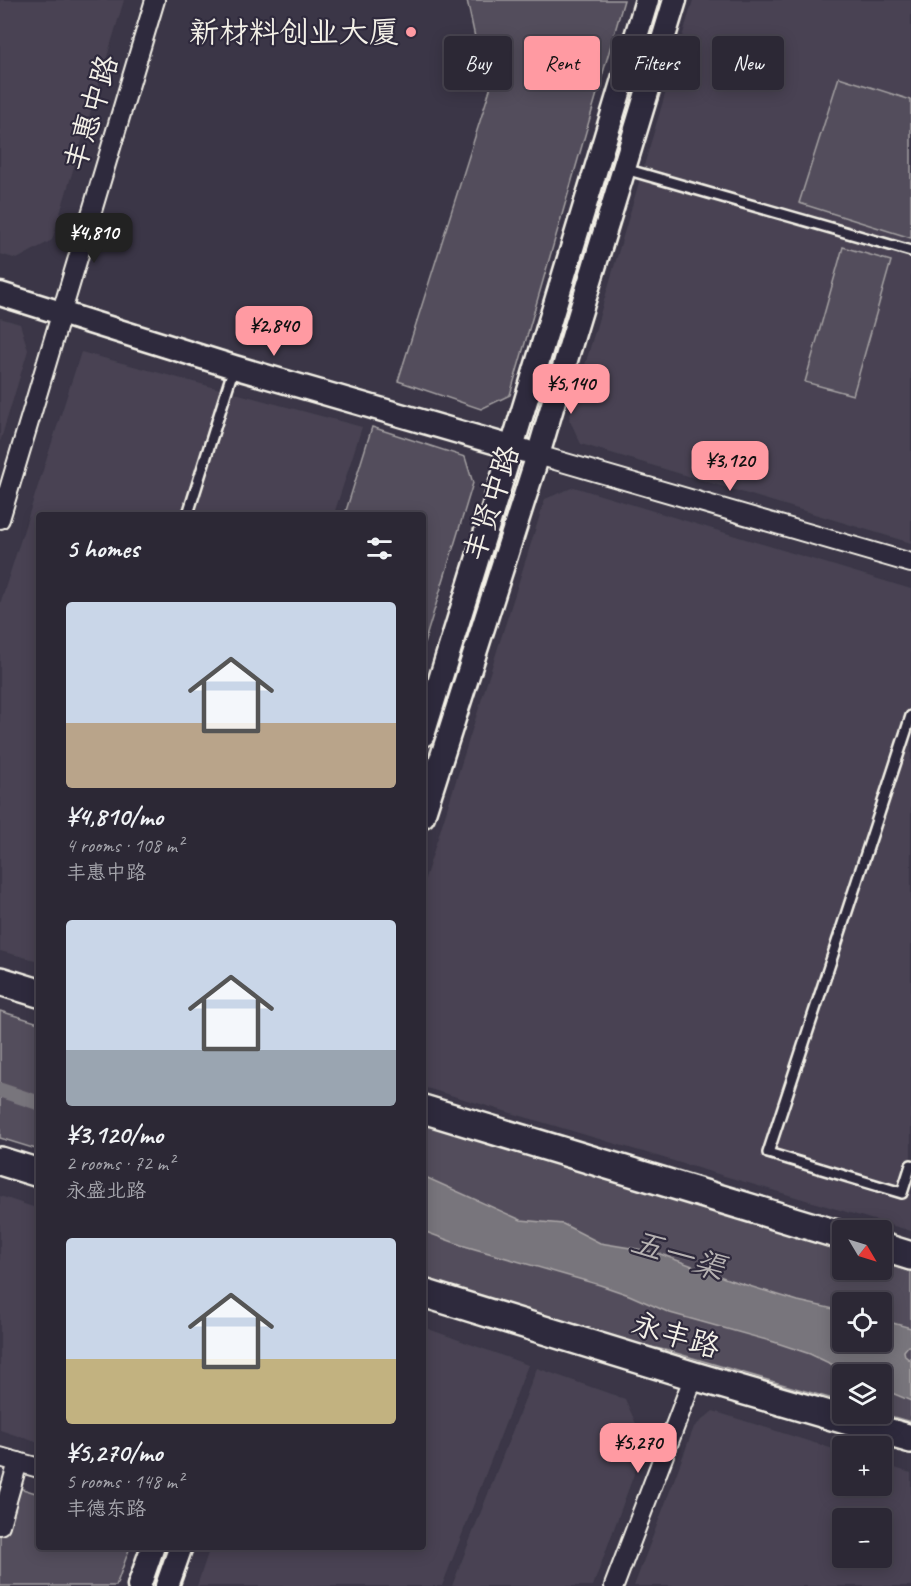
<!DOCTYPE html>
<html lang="en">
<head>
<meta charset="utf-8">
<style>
	body { margin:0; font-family:Caveat,"LXGW WenKai TC",sans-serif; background:#34303d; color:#f1f3f6; height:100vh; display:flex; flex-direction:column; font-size:22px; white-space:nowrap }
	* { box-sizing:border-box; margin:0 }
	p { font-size:20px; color:#a6a6ad }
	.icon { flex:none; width:33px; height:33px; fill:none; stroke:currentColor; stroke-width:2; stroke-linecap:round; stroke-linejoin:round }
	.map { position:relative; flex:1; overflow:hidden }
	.details { position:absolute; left:36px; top:512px; width:390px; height:1038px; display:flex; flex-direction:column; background:#2c2835; border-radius:6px; box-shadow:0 3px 15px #0003,0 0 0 2px #484450 }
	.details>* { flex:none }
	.guide { position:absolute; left:444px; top:36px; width:376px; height:54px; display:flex; gap:12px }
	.needle { width:39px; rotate:128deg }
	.controls { position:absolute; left:832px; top:1220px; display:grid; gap:12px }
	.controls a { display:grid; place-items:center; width:60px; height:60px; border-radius:6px; background:#2c2835; box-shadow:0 3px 15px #0003,0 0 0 2px #484450; font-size:30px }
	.price { position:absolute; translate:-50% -51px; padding:0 14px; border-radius:12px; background:#ff9aa2; color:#111; font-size:20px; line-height:39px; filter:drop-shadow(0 2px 3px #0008) }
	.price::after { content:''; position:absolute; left:50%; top:36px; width:18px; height:14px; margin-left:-9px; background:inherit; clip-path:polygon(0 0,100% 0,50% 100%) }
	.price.selected { background:#222; color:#fff }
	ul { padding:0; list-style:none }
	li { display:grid; align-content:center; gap:12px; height:318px; padding:0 30px }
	li span { display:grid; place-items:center; height:186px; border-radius:6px; color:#555 }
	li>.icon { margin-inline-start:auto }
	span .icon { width:108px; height:108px; fill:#fffc; stroke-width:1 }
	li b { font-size:26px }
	h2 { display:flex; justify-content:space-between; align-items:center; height:72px; padding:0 30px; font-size:26px }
	.tag { padding:0 21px; border-radius:6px; background:#2c2835; box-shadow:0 3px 15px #0003,0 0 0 2px #484450; font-size:21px; line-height:54px }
	.tag.selected { background:#ff9aa2; color:#111 }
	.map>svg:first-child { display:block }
</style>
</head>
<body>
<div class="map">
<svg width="911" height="1586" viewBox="0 0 911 1586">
	<rect width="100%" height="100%" fill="#3b3647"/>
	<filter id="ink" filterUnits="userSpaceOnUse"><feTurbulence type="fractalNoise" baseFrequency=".0167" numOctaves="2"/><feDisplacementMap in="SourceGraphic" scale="12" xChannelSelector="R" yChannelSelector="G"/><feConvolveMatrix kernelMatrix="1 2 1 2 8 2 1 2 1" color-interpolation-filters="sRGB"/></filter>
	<g filter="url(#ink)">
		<!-- built -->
		<g fill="#484352" fill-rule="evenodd">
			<path d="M0 0H124L52 240 17 259 0 254Z"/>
			<path d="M693 0H911V100L839 78 799 202 911 238V543L581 444 569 419Z"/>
			<path d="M0 318 20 324 28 350 0 442Z"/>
			<path d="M81 352 362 427 334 514H39V961L0 951V604Z"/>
			<path d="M574 487 911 589V1231L423 1087V885L545 499Z"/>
			<path d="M0 1196 39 1209V1443L0 1430Z"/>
			<path d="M423 1327 528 1365 442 1586H197L210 1547 423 1546Z"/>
			<path d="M537 1368 625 1399 645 1444 593 1586H452Z"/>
			<path d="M713 1411 843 1452V1485H882V1464L911 1473V1586H634L694 1427ZM843 1518H882V1557H843Z"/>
		</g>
		<!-- green -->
		<g fill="#534e5c" stroke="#a4a0a2" stroke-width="1.5" fill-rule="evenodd">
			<path d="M467 0H624L510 395 481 409 398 381 498 64 479 56Z"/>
			<path d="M839 77 911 100V238L799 203Z"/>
			<path d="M843 247 891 261 853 395 805 382Z"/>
			<path d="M372 427 465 457 473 483 423 647V514H345Z"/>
			<path d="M0 1011 39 1023V1150L0 1138Z"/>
			<path d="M423 1119 843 1249V1269H882V1261L911 1270V1422L880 1413H882V1374H843V1402L669 1351 624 1341 423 1278ZM843 1302H882V1341H843Z"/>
			<path d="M0 1482 39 1494V1546L130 1547 116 1586H0Z"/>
		</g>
		<!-- water -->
		<path fill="#78747b" stroke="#aaa6a7" stroke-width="1.5" d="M423 1176 521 1220 563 1224 600 1243 655 1252 730 1280 798 1301 843 1311V1341H882V1320L911 1328V1346H908L904 1351 905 1356 911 1361V1401L882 1389V1374H852L810 1354 774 1342 670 1313 629 1295 600 1285 461 1245 423 1231Z"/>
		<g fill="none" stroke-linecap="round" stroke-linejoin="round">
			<!-- canal -->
			<path stroke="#78747b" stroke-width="15" d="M0 1090 39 1103"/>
			<defs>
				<g id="service">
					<path d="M625 169 911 251"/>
					<path d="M188 514 234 367"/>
					<path d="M911 716 768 1153 902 1193 911 1165"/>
				</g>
				<g id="minor">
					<path d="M538 455 911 563"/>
					<path d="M0 519 155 0"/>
					<path d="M0 1457 39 1468"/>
					<path d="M0 1525 18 1462"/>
					<path d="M614 1586 694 1376"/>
				</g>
				<g id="tertiary">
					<path d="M0 294 234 367 525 451"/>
					<path d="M423 735 512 447 647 0"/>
					<path d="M423 816 538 455 572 340 675 0"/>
					<path d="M139 1586 153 1546"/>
					<path d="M167 1586 181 1546"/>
				</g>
				<g id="primary">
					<path d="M0 981 39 993"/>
					<path d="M423 1109 843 1236"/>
					<path d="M0 1161 39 1173"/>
					<path d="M882 1247 911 1256"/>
					<path d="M423 1293 694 1376 911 1439"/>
				</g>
			</defs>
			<!-- service casing -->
			<use href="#service" stroke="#f4f1e8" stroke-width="14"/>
			<!-- minor casing -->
			<use href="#minor" stroke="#f4f1e8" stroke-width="22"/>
			<!-- tertiary casing -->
			<use href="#tertiary" stroke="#f4f1e8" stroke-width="27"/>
			<!-- primary casing -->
			<use href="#primary" stroke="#f4f1e8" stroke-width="32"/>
			<!-- service -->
			<use href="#service" stroke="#2f2a3d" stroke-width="9"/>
			<!-- minor -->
			<use href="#minor" stroke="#2f2a3d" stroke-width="18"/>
			<!-- tertiary -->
			<use href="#tertiary" stroke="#2f2a3d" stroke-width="22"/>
			<!-- primary -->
			<use href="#primary" stroke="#2f2a3d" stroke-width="27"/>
		</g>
	</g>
	<!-- markers -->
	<circle fill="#ff9aa2" stroke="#2f2a3d" stroke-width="2" cx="411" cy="32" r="6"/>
	<g text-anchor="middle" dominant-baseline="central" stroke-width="4.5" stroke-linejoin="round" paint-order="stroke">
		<!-- poi labels -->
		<g font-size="30" fill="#f4f1e8" stroke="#2f2a3d" text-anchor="end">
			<text x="399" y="32">新材料创业大厦</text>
		</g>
		<!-- street labels -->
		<g font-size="30" fill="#f4f1e8" stroke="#2f2a3d">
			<text transform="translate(91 113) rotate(-73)">丰惠中路</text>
			<text transform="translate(491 503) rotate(-72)">丰贤中路</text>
			<text transform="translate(676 1335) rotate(17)">永丰路</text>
		</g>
		<!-- water labels -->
		<g font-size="32" font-style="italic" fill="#b6b2b2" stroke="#2f2a3d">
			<text transform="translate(678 1255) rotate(18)">五一渠</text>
		</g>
	</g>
</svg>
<div class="controls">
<a><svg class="needle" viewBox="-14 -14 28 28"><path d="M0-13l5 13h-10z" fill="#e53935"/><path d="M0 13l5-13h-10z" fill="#a6a6ad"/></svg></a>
<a><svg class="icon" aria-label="locate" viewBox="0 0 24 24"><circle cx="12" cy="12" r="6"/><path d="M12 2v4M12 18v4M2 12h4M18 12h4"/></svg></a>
<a><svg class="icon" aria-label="layers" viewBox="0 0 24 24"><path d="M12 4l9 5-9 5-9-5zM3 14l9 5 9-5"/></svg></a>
<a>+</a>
<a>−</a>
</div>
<b class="price selected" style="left:94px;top:264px">¥4,810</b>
<b class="price" style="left:274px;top:357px">¥2,840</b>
<b class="price" style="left:571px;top:415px">¥5,140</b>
<b class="price" style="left:730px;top:492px">¥3,120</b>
<b class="price" style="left:638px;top:1474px">¥5,270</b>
<div class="guide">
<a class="tag">Buy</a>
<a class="tag selected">Rent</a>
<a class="tag">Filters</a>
<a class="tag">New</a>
</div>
<section class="details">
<h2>5 homes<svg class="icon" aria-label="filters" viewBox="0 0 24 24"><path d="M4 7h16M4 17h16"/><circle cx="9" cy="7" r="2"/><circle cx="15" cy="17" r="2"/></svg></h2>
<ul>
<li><span style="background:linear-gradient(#c9d6e8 65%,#b9a48a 0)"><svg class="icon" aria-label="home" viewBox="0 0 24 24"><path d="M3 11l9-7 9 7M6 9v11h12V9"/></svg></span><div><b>¥4,810/mo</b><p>4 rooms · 108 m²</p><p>丰惠中路</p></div></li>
<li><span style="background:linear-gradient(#c9d6e8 70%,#9aa5b1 0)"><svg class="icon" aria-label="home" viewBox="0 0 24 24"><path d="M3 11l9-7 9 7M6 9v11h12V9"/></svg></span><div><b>¥3,120/mo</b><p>2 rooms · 72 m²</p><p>永盛北路</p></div></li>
<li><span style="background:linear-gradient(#c9d6e8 65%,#c2b280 0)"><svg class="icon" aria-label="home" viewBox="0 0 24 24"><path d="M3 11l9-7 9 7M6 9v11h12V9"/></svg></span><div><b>¥5,270/mo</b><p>5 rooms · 148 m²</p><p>丰德东路</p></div></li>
</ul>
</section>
</div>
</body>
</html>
